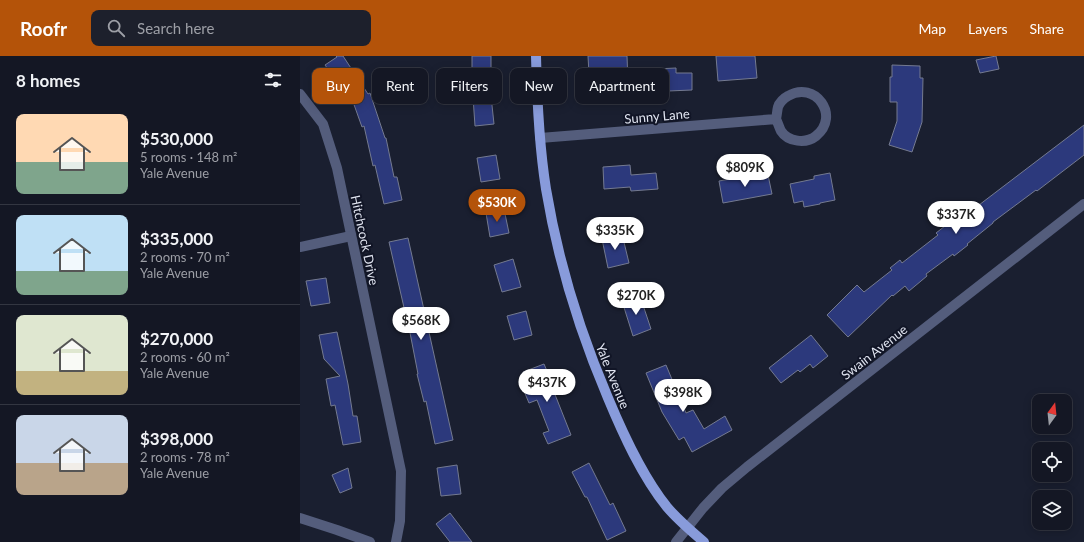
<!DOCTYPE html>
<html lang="en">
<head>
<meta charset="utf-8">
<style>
	body { margin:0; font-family:Lato,sans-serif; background:#1d202c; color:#f1f3f6; height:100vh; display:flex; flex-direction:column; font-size:15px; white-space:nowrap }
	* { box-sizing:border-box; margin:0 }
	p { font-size:13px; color:#9d9fa6 }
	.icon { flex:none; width:22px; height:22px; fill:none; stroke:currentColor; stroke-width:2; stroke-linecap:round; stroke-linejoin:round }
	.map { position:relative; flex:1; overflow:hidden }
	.panel { display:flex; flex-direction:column; background:#141724; width:300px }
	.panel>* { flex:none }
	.guide { position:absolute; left:12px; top:12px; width:380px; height:36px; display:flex; gap:8px }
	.needle { width:26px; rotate:15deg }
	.tools { position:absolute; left:732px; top:338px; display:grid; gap:8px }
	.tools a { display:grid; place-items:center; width:40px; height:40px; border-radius:8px; background:#141724; box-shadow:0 2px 10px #0003,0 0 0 1px #333641; font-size:20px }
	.price { position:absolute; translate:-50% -34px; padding:0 9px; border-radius:14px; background:#fff; color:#222; font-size:13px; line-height:26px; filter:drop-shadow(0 1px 2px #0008) }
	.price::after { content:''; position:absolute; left:50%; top:24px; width:12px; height:9px; margin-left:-6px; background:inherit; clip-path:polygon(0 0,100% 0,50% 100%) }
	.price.current { background:#b45309; color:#fff }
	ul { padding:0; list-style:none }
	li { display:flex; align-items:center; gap:12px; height:100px; padding:0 16px }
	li+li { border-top:1px solid #333641 }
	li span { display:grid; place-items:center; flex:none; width:112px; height:80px; border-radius:8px; color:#555 }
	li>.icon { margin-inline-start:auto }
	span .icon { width:48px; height:48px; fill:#fffc; stroke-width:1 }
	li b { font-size:17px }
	h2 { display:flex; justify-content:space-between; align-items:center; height:48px; padding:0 16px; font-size:17px }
	.pill { padding:0 14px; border-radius:8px; background:#141724; box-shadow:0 2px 10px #0003,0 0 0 1px #333641; font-size:14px; line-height:36px }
	.pill.current { background:#b45309; color:#fff }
	header { display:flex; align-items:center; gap:24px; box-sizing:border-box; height:56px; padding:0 20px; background:#b45309; color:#fff }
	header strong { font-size:19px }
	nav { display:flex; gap:22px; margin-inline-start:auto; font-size:14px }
	.search { width:280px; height:36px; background:#1d202c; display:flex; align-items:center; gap:10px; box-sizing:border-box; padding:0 14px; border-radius:8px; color:#9d9fa6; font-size:15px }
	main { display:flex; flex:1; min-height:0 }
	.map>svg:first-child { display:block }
</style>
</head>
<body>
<header>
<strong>Roofr</strong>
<div class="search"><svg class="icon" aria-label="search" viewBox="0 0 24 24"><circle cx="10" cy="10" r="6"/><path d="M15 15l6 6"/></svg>Search here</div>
<nav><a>Map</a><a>Layers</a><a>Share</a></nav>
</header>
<main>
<section class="panel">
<h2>8 homes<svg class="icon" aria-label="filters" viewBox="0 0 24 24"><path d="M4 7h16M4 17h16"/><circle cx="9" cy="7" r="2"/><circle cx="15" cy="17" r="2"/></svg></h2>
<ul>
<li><span style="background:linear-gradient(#ffd9b3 60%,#7fa58c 0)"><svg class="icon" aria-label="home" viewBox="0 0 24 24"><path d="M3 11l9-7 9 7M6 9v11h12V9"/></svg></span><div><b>$530,000</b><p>5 rooms · 148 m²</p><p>Yale Avenue</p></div></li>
<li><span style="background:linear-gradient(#bfe0f5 70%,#7fa58c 0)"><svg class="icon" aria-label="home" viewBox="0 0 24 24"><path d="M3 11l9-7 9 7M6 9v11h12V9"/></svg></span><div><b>$335,000</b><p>2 rooms · 70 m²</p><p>Yale Avenue</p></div></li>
<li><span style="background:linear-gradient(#dfe7d0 70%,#c2b280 0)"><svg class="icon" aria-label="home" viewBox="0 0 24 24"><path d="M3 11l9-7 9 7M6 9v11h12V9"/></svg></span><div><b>$270,000</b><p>2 rooms · 60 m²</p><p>Yale Avenue</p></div></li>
<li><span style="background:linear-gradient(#c9d6e8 60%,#b9a48a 0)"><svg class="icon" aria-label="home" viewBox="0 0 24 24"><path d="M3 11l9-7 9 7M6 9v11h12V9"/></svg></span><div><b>$398,000</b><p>2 rooms · 78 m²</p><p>Yale Avenue</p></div></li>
</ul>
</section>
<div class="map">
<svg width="784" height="486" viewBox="0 0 784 486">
	<rect width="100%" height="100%" fill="#1a1f30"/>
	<!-- building -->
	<g fill="#2c397c" stroke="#747a90">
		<path d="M36 0H43L68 38 70 37 85 82H86L94 121H97L102 144 84 148 75 109 73 110 64 70 62 71 47 29 42 33 25 9 37 1Z"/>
		<path d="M172 0H191V13L172 14Z"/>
		<path d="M288 0H327L328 26 307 27 306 17 289 18Z"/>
		<path d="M416 0H455L457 22 418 25Z"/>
		<path d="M696 0 699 13 680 17 676 4Z"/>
		<path d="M592 9 620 10V22H623L622 66 612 96 589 89 597 65V46H590V21H592Z"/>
		<path d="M376 12V17H392V34L368 35V32H355V13Z"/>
		<path d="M191 40 194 68 175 70 173 41Z"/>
		<path d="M784 69V99L737 135 736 134 693 166V167L667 188 668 189 654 200 653 198 626 218 627 220 609 235 605 230 593 240 592 239 548 281 527 259 557 229 564 236 592 214 590 212 600 204 602 207 638 179 636 177 676 146 679 149Z"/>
		<path d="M196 99 200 123 181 126 177 102Z"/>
		<path d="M330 109 331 119 356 117 358 133 331 135 330 131 304 133 303 111Z"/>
		<path d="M530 117 535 144 520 147V148L504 151 503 145 494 147 490 128 514 123V120Z"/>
		<path d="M468 119 472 138 423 147 419 125 442 121V124Z"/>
		<path d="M204 153 209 177 190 181 186 157Z"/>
		<path d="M322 178 329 207 308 212 302 183Z"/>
		<path d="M108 182 153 384 135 388 126 345 124 346 117 318H118L106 256H105L89 186Z"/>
		<path d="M213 203 221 231 202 236 194 209Z"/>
		<path d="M26 222 30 247 11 250 6 225Z"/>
		<path d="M340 240 351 273 333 280 322 245Z"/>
		<path d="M226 255 232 279 214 284 207 260Z"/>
		<path d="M37 276 48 328 53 360H57L61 386 43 389 35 349 31 350 26 323 40 320 24 303 19 279Z"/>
		<path d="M511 279 528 300 513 312 510 308 500 316 498 314 481 327 469 312Z"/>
		<path d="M244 308 256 336H254L271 379 248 388 243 377 249 375 237 344 229 347 224 335 231 333 223 316Z"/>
		<path d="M366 309 386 357 393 354 404 373 425 360 432 374 392 396 384 381 379 384 362 356 346 317Z"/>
		<path d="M289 407 310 449 313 447 326 475 307 484 287 441H285L272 416Z"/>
		<path d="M157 409 161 438 141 440 137 412Z"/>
		<path d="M48 412 52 432 40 437 32 419Z"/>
		<path d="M150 457 172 486H150L136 468Z"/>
	</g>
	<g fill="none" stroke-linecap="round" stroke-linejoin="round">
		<!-- minor -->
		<g stroke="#545d7c" stroke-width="10">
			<path d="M0 38 23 68 37 112 101 415 100 465 96 486"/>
			<path d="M240 82 476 63C478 67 479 71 481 75 488 86 506 88 516 80 541 60 515 24 488 40 484 42 479 47 478 51 477 55 477 59 476 63"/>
			<path d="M0 191 51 180"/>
			<path d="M0 462 37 474 70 486"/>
			<path d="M376 486 403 452 422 432 447 411 784 148"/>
		</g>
		<!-- major -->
		<path stroke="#889bdb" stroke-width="10" d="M236 0C237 44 239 89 246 133 258 205 279 274 308 342 323 378 342 420 367 451 378 464 391 475 404 486"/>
	</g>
	<g text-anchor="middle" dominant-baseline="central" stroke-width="4" stroke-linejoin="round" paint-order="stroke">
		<!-- street labels -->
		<g font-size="13" fill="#e1e5f1" stroke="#111526">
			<text transform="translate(357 60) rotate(-5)">Sunny Lane</text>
			<text transform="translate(65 184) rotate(78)">Hitchcock Drive</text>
			<text transform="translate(574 296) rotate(-38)">Swain Avenue</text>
			<text transform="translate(313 320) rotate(68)">Yale Avenue</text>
		</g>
	</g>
</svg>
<div class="tools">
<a><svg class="needle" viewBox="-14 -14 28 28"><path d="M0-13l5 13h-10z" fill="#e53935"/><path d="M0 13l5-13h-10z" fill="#9d9fa6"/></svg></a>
<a><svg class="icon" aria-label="locate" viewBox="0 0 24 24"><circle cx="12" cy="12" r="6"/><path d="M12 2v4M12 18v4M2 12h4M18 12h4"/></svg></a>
<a><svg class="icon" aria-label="layers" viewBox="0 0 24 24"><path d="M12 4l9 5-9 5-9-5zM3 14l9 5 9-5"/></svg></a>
</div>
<b class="price" style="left:445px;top:132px">$809K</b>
<b class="price current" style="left:197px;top:167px">$530K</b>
<b class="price" style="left:656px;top:179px">$337K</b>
<b class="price" style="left:315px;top:195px">$335K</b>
<b class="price" style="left:336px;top:260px">$270K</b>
<b class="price" style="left:121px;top:285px">$568K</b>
<b class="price" style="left:247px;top:347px">$437K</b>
<b class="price" style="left:383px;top:357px">$398K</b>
<div class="guide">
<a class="pill current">Buy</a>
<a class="pill">Rent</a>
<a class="pill">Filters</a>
<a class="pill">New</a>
<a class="pill">Apartment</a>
</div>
</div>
</main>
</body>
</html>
